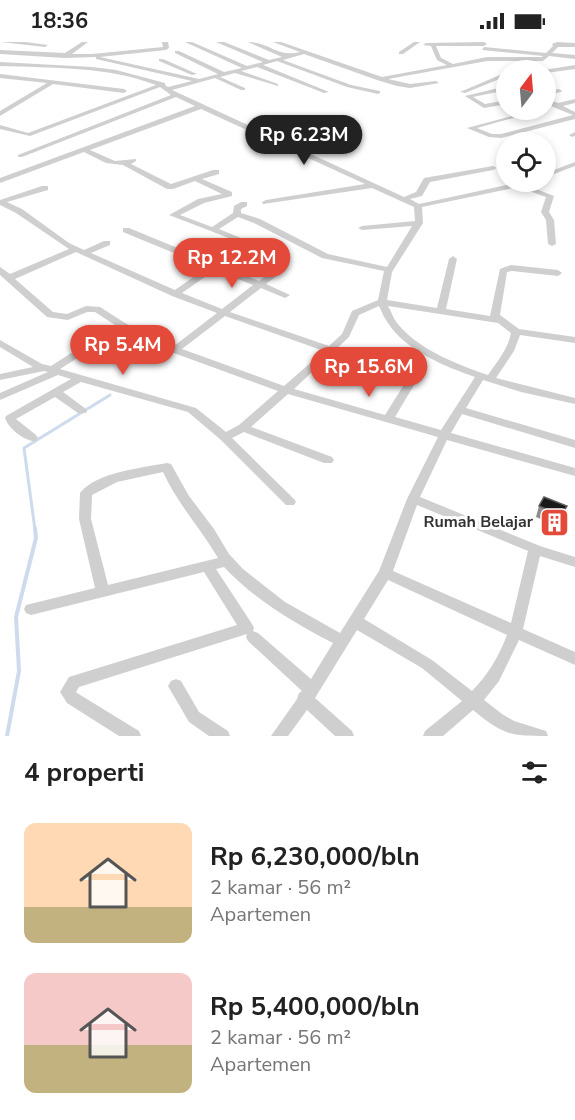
<!DOCTYPE html>
<html lang="id">
<head>
<meta charset="utf-8">
<style>
	body { margin:0; font-family:"Nunito Sans",sans-serif; background:#f2f2f2; color:#222; height:100vh; display:flex; flex-direction:column; font-size:22px; white-space:nowrap }
	* { box-sizing:border-box; margin:0 }
	p { font-size:20px; color:#767676 }
	.icon { flex:none; width:33px; height:33px; fill:none; stroke:currentColor; stroke-width:2; stroke-linecap:round; stroke-linejoin:round }
	.map { position:relative; height:694px; overflow:hidden }
	.details { display:flex; flex-direction:column; background:#fff; flex:1 }
	.details>* { flex:none }
	.needle { width:39px; rotate:16deg }
	.controls { position:absolute; left:496px; top:18px; display:grid; gap:12px }
	.controls a { display:grid; place-items:center; width:60px; height:60px; border-radius:50%; background:#fff; box-shadow:0 3px 9px #0003; font-size:30px }
	.price { position:absolute; translate:-50% -51px; padding:0 14px; border-radius:21px; background:#e34a39; color:#fff; font-size:20px; line-height:39px; filter:drop-shadow(0 2px 3px #0008) }
	.price::after { content:''; position:absolute; left:50%; top:36px; width:18px; height:14px; margin-left:-9px; background:inherit; clip-path:polygon(0 0,100% 0,50% 100%) }
	.price.active { background:#222; color:#fff }
	ul { padding:0; list-style:none }
	li { display:flex; align-items:center; gap:18px; height:150px; padding:0 24px }
	li span { display:grid; place-items:center; flex:none; width:168px; height:120px; border-radius:12px; color:#555 }
	li>.icon { margin-inline-start:auto }
	span .icon { width:72px; height:72px; fill:#fffc; stroke-width:1 }
	li b { font-size:26px }
	h2 { display:flex; justify-content:space-between; align-items:center; height:72px; padding:0 24px; font-size:26px }
	.status { display:flex; justify-content:space-between; align-items:center; height:42px; padding:0 30px; background:#fff; direction:ltr }
	.status svg { height:16px; fill:currentColor }
	.map>svg:first-child { display:block }
</style>
</head>
<body>
<div class="status"><b>18:36</b><svg viewBox="0 0 49 12"><path d="M0 12V9h3v3zM5 12V6h3v6zM10 12V3h3v9zM15 12V0h3v12zM26 1h20v11H26zM47 4h2v5h-2z"/></svg></div>
<div class="map">
<svg width="575" height="694" viewBox="0 0 575 694">
	<rect width="100%" height="100%" fill="#fff"/>
	<g fill="none" stroke-linecap="round" stroke-linejoin="round">
		<!-- stream-far1 -->
		<path stroke="#cddbed" stroke-width="3" d="M35 488 24 406 110 353"/>
		<!-- stream -->
		<path stroke="#cddbed" stroke-width="4" d="M7 694 19 629 16 575 36 496 35 486"/>
		<!-- minor -->
		<g fill="#cfcfcf" fill-rule="evenodd">
			<path d="M1 0H25L48 3 45 5Z"/>
			<path d="M82 0H88L72 12H92L163 5 162 0H168L169 6 166 8 100 15 199 37 218 32 175 11V9H179L224 30 242 26 185 0H192L247 24 263 20 216 0H224L269 18 282 15 248 0C269 0 278 16 300 10L273 0H281L382 35 447 23 437 18 431 4 423 3 426 1 484 0 487 2 484 4H436L441 16 453 22 487 15H542L543 14 482 8 484 5 546 11 553 4 552 2 557 0 575 1V5H558L552 11 575 13V17L549 14 543 19H487L388 37 410 42 436 39 439 41 410 46 397 44 377 38 304 12 283 18 351 43 380 49V51L378 52 347 45 277 19 263 23 329 50 324 51 257 25 241 29 278 42V44L235 31 220 35 245 46V48H241L215 36 172 48 404 155 416 150 424 136 493 124 497 126 493 128 430 140 422 154 410 157 419 162 521 140H532V142L526 143 554 154 549 170 554 178 556 202 552 204 548 202 546 178 541 170 546 155 518 145 422 165 423 181 392 230 387 258 437 266 449 217 453 214 457 217 446 267 490 274 500 227 511 223 558 228 562 231 558 234 512 229 507 230 500 273 519 287 575 295V301L520 293 514 309 496 336 575 356V362L521 350 483 338 466 366 575 398V406L462 372 451 391 575 426V434L447 398 420 455 540 504 575 515V525L540 514 523 587 575 610V623L519 598 499 639 484 658 502 672 514 679 546 689 548 694C509 694 504 693 473 668L443 694H423L425 689 462 659 422 626 357 588 315 656 352 689 354 694H335L307 668 288 694H271L297 657 299 651 302 649 248 599 246 595 247 592 79 645 76 650 77 651 139 689 141 694H119L67 661 60 650 69 635 237 583 204 530 31 573 26 571 24 567 26 563 95 546 79 477 80 451C96 430 142 426 167 421L171 422 189 454 214 487 229 512 243 527 285 560 340 591 379 529 407 457 438 395 288 352 251 385 332 415 334 418 332 421H324L244 390 232 396 294 457 296 460 294 463H286L221 398 188 370 81 340 63 350 86 367 87 369 86 371H78L55 355 16 377 36 393 38 396 36 399C25 400 8 386 5 376L6 374 71 337 58 333 0 358V351L48 330 44 329 0 338V332L33 325 0 305V298L42 322 51 324 115 283 95 270H87L68 278 47 275 0 233V225L10 232 69 207 16 171 0 163V158L42 144H48V148L7 160 22 167 69 201 84 208 104 199H110V203L91 211 175 248 208 225 123 190V186H129L214 221 247 203 169 173 198 157 222 152 195 139 173 147H167L123 123 106 121 84 110 0 141V136L195 64 176 55 22 115H18V113L171 53 160 45 30 94 0 87V83L28 91 156 43C106 24 53 26 0 24V20L92 25 116 28 165 41V43L168 45 192 39 96 17V15L65 16 0 12V8L65 11ZM201 67 365 142 266 158 262 160 263 162 372 146 414 165 415 179 362 184 358 186 362 188 412 184 387 225 328 212 260 177 241 171V167L247 164V160H241L234 164 233 171 212 185 180 173 204 161 232 154V150L202 137 219 132V128H213L171 142 131 122 136 119V117L115 119 90 108ZM238 175 254 181 322 216 384 229 378 258 352 269 342 292 329 304 230 270 261 246 285 256 290 253 266 242 279 232V228H273L259 239 221 224 258 203 219 187ZM76 210 172 254 217 271 174 304 125 281 100 265 86 264 67 272 53 270 15 237ZM215 228 253 243 222 267 182 251ZM379 264C382 270 384 276 388 281 405 308 446 325 475 335L441 388 395 375 417 338 416 336H408L385 373 294 347 349 295 359 273ZM388 264 498 281 511 291C508 307 497 320 488 333 456 322 419 308 397 281 393 276 391 269 388 264ZM225 274 324 309 284 344 182 307ZM123 287 171 310 278 349 239 383 226 390 196 366 60 327ZM163 430C177 461 201 487 218 516L108 543 91 477 92 453 117 440ZM417 463 528 509 511 581 393 529ZM224 525C255 558 294 581 333 601L311 637 258 591 253 589 254 586 252 582 216 527ZM388 538 507 593C499 614 488 633 472 649L432 618 364 577Z"/>
			<path d="M414 0H420L403 12H399V10Z"/>
			<path d="M159 17H163L197 32 192 33 159 19Z"/>
			<path d="M575 23V27L546 31V28H544Z"/>
			<path d="M507 30V34L465 51 460 50Z"/>
			<path d="M0 32 124 47 127 49 124 51 53 42 0 74V69L47 41 0 36Z"/>
			<path d="M507 44V48L473 55 485 62 507 58V62L484 66 465 54Z"/>
			<path d="M559 47 562 49 561 50 546 53V49Z"/>
			<path d="M546 56 558 61 575 57V61L563 64 575 70V77L501 96 489 95 467 86 534 68H542L477 86 492 92H501L573 73 553 65 546 60Z"/>
			<path d="M575 90V94L572 95 569 93Z"/>
			<path d="M575 120V124L546 135V131Z"/>
			<path d="M176 637 181 639 199 670 228 689 230 694H209L189 680 168 644 171 639Z"/>
		</g>
	</g>
	<!-- wall -->
	<path fill="#8c8c8c" d="M539 464H567L563 475 558 484 536 475Z"/>
	<!-- shaded-wall -->
	<path fill="#5e5e5e" d="M567 464 563 475 558 484 561 473Z"/>
	<!-- building -->
	<path fill="#191919" stroke="#5e5e5e" stroke-width="1.5" d="M544 455 567 464 561 473 539 464Z"/>
	<!-- icons -->
	<defs>
		<symbol id="building-square" viewBox="-11 -11 22 22"><rect x="-9" y="-9" width="18" height="18" rx="4" fill="#e34a39" stroke="#fff"/><path d="M-4-6H4V6H1V3H-1V6H-4ZM-2.5-4.3h1.7v1.8h-1.7ZM.8-4.3h1.7v1.8H.8ZM-2.5-1h1.7V.8h-1.7ZM.8-1h1.7V.8H.8Z" fill="#fff"/></symbol>
	</defs>
	<g fill-rule="evenodd">
		<use href="#building-square" x="538" y="464" width="33" height="33"/>
	</g>
	<g text-anchor="middle" dominant-baseline="central" stroke-width="6" stroke-linejoin="round" paint-order="stroke">
		<!-- poi labels -->
		<g font-size="16" font-weight="bold" fill="#323232" stroke="#fff" text-anchor="end">
			<text x="533" y="480">Rumah Belajar</text>
		</g>
	</g>
</svg>
<div class="controls">
<a><svg class="needle" viewBox="-14 -14 28 28"><path d="M0-13l5 13h-10z" fill="#e53935"/><path d="M0 13l5-13h-10z" fill="#767676"/></svg></a>
<a><svg class="icon" aria-label="locate" viewBox="0 0 24 24"><circle cx="12" cy="12" r="6"/><path d="M12 2v4M12 18v4M2 12h4M18 12h4"/></svg></a>
</div>
<b class="price active" style="left:304px;top:124px">Rp 6.23M</b>
<b class="price" style="left:232px;top:247px">Rp 12.2M</b>
<b class="price" style="left:123px;top:334px">Rp 5.4M</b>
<b class="price" style="left:369px;top:356px">Rp 15.6M</b>
</div>
<section class="details">
<h2>4 properti<svg class="icon" aria-label="filters" viewBox="0 0 24 24"><path d="M4 7h16M4 17h16"/><circle cx="9" cy="7" r="2"/><circle cx="15" cy="17" r="2"/></svg></h2>
<ul>
<li><span style="background:linear-gradient(#ffd9b3 70%,#c2b280 0)"><svg class="icon" aria-label="home" viewBox="0 0 24 24"><path d="M3 11l9-7 9 7M6 9v11h12V9"/></svg></span><div><b>Rp 6,230,000/bln</b><p>2 kamar · 56 m²</p><p>Apartemen</p></div></li>
<li><span style="background:linear-gradient(#f6c9c9 60%,#c2b280 0)"><svg class="icon" aria-label="home" viewBox="0 0 24 24"><path d="M3 11l9-7 9 7M6 9v11h12V9"/></svg></span><div><b>Rp 5,400,000/bln</b><p>2 kamar · 56 m²</p><p>Apartemen</p></div></li>
</ul>
</section>
</body>
</html>
